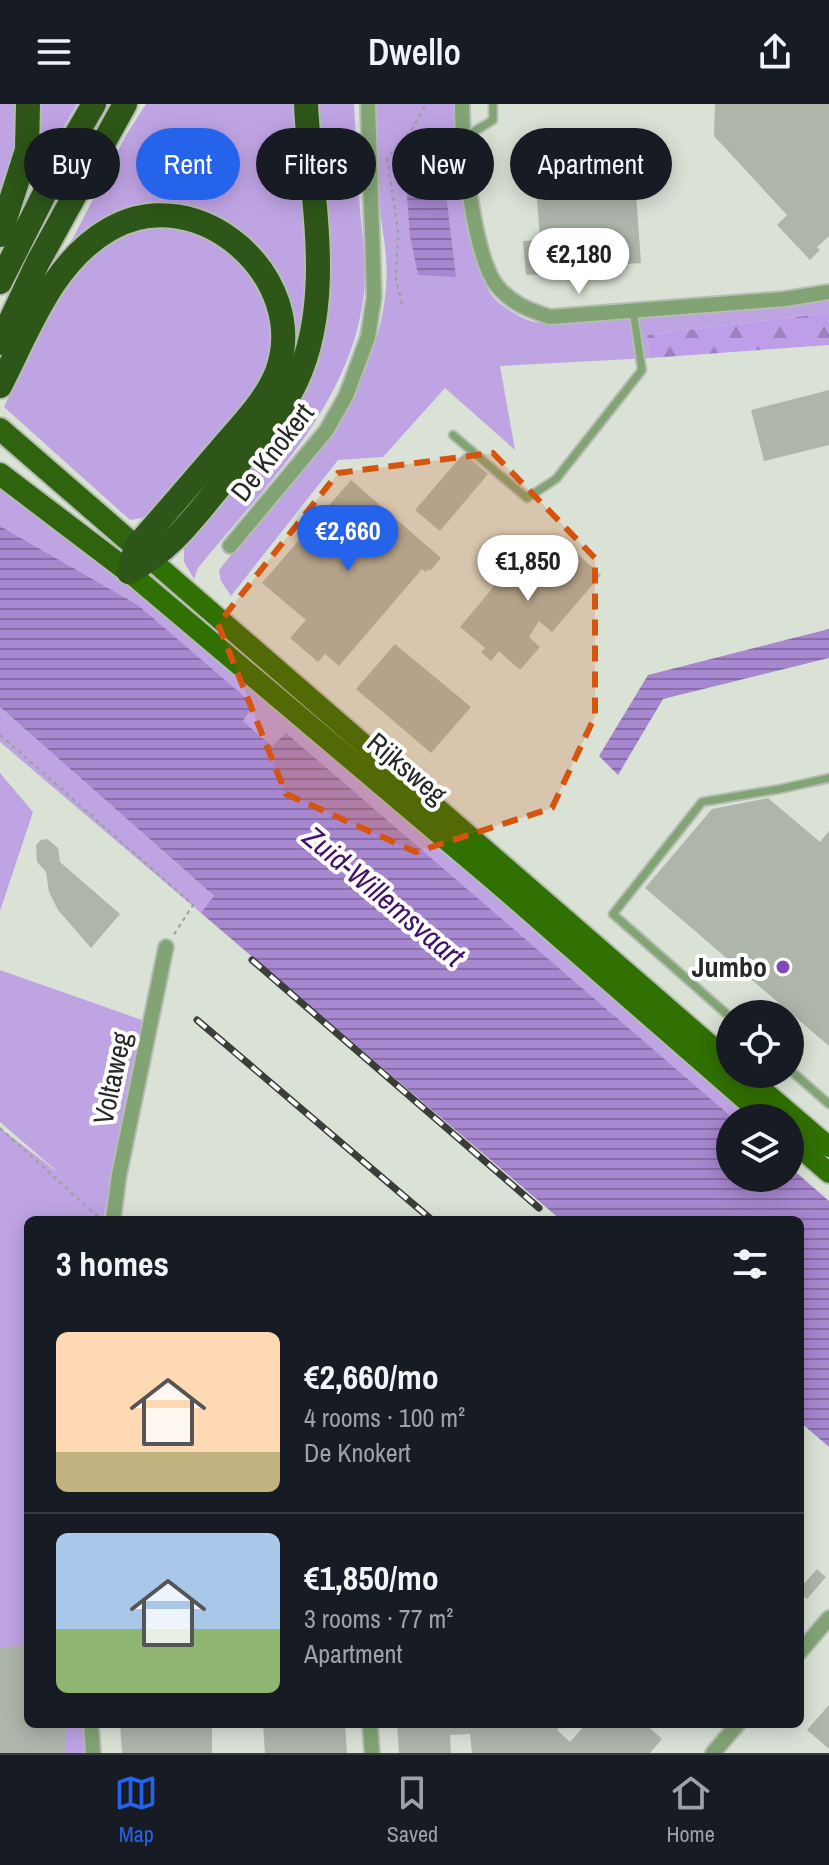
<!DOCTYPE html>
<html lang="en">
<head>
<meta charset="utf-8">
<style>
	body { margin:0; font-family:"Archivo Narrow",sans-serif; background:#242831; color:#f1f3f6; height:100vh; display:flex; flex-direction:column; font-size:30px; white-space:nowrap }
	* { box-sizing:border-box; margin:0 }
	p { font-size:26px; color:#9ea1a6 }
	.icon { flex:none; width:44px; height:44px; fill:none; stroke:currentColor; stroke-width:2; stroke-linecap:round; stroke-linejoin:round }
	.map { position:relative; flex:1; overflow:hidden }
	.panel { position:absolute; left:24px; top:1112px; width:780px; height:512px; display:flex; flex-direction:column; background:#171b24; border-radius:12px; box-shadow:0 4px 20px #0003 }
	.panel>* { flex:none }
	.banner { position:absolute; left:24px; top:24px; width:782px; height:72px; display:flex; gap:16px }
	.controls { position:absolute; left:716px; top:896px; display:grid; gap:16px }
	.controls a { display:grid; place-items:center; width:88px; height:88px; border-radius:50%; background:#171b24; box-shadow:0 4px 20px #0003; font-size:40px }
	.price { position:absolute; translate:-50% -68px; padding:0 18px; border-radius:28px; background:#fff; color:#222; font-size:26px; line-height:52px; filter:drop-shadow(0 2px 4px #0008) }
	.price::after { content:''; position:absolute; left:50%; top:48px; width:24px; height:18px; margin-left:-12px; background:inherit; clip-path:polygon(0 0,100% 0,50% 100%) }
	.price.selected { background:#2563eb; color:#fff }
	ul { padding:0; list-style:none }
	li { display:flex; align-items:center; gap:24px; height:200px; padding:0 32px }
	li+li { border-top:2px solid #363941 }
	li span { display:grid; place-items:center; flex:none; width:224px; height:160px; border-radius:12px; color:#555 }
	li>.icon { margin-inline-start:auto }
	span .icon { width:96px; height:96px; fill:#fffc; stroke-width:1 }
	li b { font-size:34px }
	h2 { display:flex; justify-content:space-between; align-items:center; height:96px; padding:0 32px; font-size:34px }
	.tag { padding:0 28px; border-radius:36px; background:#171b24; box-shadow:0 4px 20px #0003; font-size:28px; line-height:72px }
	.tag.selected { background:#2563eb; color:#fff }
	header { display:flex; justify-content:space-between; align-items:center; height:104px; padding:0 32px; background:#171b24; font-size:36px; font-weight:600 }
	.tab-bar { display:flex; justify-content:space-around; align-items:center; height:112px; border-top:2px solid #363941; background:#171b24; font-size:22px; color:#9ea1a6 }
	.tab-bar a { display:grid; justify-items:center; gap:4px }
	.tab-bar .selected { color:#2563eb }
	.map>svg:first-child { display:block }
</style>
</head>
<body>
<header><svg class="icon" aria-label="menu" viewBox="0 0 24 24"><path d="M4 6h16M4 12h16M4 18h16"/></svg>Dwello<svg class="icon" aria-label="share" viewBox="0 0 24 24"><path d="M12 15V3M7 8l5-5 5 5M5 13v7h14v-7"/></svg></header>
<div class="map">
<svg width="829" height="1649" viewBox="0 0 829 1649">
	<defs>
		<pattern id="forest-firs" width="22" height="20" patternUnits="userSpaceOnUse" patternTransform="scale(2)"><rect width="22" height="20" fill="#bf9ee9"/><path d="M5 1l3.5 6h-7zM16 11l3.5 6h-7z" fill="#9b81bd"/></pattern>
		<pattern id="water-rules" width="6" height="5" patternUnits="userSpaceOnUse" patternTransform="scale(2)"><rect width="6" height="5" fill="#a787cf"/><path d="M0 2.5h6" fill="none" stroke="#886ea8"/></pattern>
	</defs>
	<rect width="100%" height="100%" fill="#d9e2d5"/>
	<!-- grass -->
	<g fill="#bfa4e4">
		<path d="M0 0H24V17L0 105Z"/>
		<path d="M37 0H77L28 84 37 27Z"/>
		<path d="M146 0H301L308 179 302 221 294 242 292 216 237 129 117 112 69 142 126 31Z"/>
		<path d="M317 0H354C356 31 356 61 359 92 361 125 367 157 364 190 351 301 265 382 198 464L194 475 184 458V442L326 210 329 126Z"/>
		<path d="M375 0H455C453 43 466 163 495 195 503 203 521 214 531 217 559 225 594 217 623 215 692 209 760 204 829 195V209L647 231 650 254 500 262 515 346 445 284 383 353 338 356 231 492 221 477 219 466C287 379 377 299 386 183 389 153 381 121 378 91 376 61 376 30 375 0Z"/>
		<path d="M168 122 195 127 223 141 258 176 274 225 271 251 261 279 247 299 150 407 142 414 130 416 4 303 61 177 91 146 140 123Z"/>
		<path d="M0 385 125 477 515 806 754 1014H733L286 630 272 642 243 617 253 601 138 501 0 422Z"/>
		<path d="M0 603 215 793 201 809 0 638Z"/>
		<path d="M0 669 33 708 0 807Z"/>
		<path d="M0 866 142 916 103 1116H28V1620H83L85 1649H0V1024L60 1070 0 1018Z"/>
	</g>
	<!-- forest -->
	<path fill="url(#forest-firs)" d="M829 209V241L650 254 647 231Z"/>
	<!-- water -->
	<g fill="url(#water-rules)">
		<path d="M441 48V49L456 173 418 171 410 132 404 53Z"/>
		<path d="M0 422 138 501 254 601 243 617 272 642 286 629 733 1014H730V1074H790V1063L829 1097V1343L800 1318V1116H561L201 809 214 792 0 603Z"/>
		<path d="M829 525V554L663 595 618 671 599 652 648 571Z"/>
	</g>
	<!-- building -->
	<g fill="#adb6a9">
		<path d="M715 0H829V132L817 143 820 146 810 156 777 121 787 111 714 32Z"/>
		<path d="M633 48 641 159 560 164V169L526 171 523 137 540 136 534 55Z"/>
		<path d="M829 286V341L764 357 751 306Z"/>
		<path d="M464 349 488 370 440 427 415 406Z"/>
		<path d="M351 376 441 454 430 467 428 465 425 468 422 465 339 562 325 550 318 558 290 534 306 516 262 479Z"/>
		<path d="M562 436 601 471 552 528 539 517 529 533 540 543 520 566 499 547 491 557 481 548 485 544 460 523 496 480 485 472 505 449 531 472Z"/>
		<path d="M395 540 471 603 431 649 356 585Z"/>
		<path d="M768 694 820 738 829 727V942L645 784 712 705Z"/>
		<path d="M47 735 58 744 60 758 120 810 91 844 58 806 49 788 46 768 37 758 36 741 41 736Z"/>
		<path d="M817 1465 826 1473 807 1495 800 1489V1484Z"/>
		<path d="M28 1542V1620H65L66 1649H0V1543Z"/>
		<path d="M829 1601V1645L807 1626Z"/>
		<path d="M120 1620H212V1649H122Z"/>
		<path d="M263 1620H345L347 1649H265Z"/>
		<path d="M397 1620H557L558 1627 570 1638 586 1620H645L662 1635 650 1649H472L470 1630 450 1631 451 1649H399Z"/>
	</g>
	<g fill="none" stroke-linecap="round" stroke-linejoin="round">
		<defs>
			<g id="service">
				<path d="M465 33 493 16V0"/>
				<path d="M453 331 527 394 556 375 642 266 633 207"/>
				<path d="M730 913 613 810 702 698 780 685 829 674"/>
				<path d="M790 966 829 1000"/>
			</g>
			<g id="minor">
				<path d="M462 0C462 40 473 152 497 182 512 200 529 206 550 213L785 195 829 188"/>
				<path d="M230 442 326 327 346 292 368 233 374 193 368 0"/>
				<path d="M113 1116 119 1071 166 843"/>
				<path d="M800 1548 829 1514"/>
				<path d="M91 1620 93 1649"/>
				<path d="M370 1620 372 1649"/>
				<path d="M713 1649 738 1620"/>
			</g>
			<g id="primary">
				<path d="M141 447 730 958"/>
				<path d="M129 468 491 774 766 1014"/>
				<path d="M744 970 829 1043"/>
				<path d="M790 1035 829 1069"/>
			</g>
			<g id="trunk">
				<path d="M0 325 136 443"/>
				<path d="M0 370 129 468"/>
			</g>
			<g id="motorway">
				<path d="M0 131 27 46 28 0"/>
				<path d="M0 178 62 55 94 0"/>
				<path d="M0 239 38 158 125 0"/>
				<path d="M0 282C29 226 52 158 110 125 198 74 311 174 277 268 265 298 240 322 220 346 192 378 164 411 136 443L129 468"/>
				<path d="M129 468C173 445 194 413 225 376 250 345 279 314 296 278 336 192 310 90 306 0"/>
			</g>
		</defs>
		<!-- service casing -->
		<use href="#service" stroke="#b5bdb2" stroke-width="11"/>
		<!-- minor casing -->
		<use href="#minor" stroke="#b5bdb2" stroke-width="18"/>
		<!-- primary casing -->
		<use href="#primary" stroke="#b5bdb2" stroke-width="24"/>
		<!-- trunk casing -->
		<use href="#trunk" stroke="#b5bdb2" stroke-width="26"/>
		<!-- motorway casing -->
		<use href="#motorway" stroke="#b5bdb2" stroke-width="28"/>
		<!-- path -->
		<g stroke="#9aa197" stroke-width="2" stroke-dasharray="4 4" stroke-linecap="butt">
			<path d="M402 200 396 175 398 127 387 55 412 25 426 0"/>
			<path d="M0 631 193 801 173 832"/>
			<path d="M0 1024 96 1111 101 1112"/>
		</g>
		<!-- service -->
		<use href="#service" stroke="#82a475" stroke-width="7"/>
		<!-- minor -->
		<use href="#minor" stroke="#82a475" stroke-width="14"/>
		<!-- primary -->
		<use href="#primary" stroke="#317003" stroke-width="20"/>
		<!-- trunk -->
		<use href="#trunk" stroke="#2f630e" stroke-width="22"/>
		<!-- motorway -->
		<use href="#motorway" stroke="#2d5618" stroke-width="24"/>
		<defs>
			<g id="rail">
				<path d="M252 856 539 1104"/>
				<path d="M197 916 432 1116"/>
			</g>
		</defs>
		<!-- rail casing -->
		<use href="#rail" stroke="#3a3d38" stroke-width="7"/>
		<!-- rail -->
		<use href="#rail" stroke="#fff" stroke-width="4" stroke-dasharray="12" stroke-linecap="butt"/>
	</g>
	<!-- marked area -->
	<path fill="#d5540e" fill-opacity="0.2" stroke="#d5540e" stroke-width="6" stroke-dasharray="16 10" stroke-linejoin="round" d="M493 349 595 454V612L552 704 416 748 286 690 218 520 338 369Z"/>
	<!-- markers -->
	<circle fill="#8347bd" stroke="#fff" stroke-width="3" cx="783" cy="863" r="8"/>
	<g text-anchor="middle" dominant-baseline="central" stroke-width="8" stroke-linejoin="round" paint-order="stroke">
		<!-- street labels -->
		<g font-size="28" fill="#262925" stroke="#fff">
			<text transform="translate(272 348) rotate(-52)">De Knokert</text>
			<text transform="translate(407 664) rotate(40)">Rijksweg</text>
			<text transform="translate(112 974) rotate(-78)">Voltaweg</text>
		</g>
		<!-- poi labels -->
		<g font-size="28" font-weight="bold" fill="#262925" stroke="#fff" text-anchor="end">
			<text x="767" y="863">Jumbo</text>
		</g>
		<!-- water labels -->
		<g font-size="30" font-style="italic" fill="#421269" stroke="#fff">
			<text transform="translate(384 792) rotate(40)">Zuid-Willemsvaart</text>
		</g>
	</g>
</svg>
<div class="controls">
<a><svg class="icon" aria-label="locate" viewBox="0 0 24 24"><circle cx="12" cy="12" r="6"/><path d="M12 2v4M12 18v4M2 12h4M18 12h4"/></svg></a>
<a><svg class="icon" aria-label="layers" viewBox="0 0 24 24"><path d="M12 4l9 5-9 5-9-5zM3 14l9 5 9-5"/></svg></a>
</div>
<b class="price" style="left:579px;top:192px">€2,180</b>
<b class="price selected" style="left:348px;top:469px">€2,660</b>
<b class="price" style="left:528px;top:499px">€1,850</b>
<div class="banner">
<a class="tag">Buy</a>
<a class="tag selected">Rent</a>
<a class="tag">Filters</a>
<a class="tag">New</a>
<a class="tag">Apartment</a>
</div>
<section class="panel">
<h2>3 homes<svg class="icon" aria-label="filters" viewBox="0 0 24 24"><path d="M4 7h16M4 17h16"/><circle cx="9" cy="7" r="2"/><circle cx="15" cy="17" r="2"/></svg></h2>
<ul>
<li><span style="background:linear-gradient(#ffd9b3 75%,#c2b280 0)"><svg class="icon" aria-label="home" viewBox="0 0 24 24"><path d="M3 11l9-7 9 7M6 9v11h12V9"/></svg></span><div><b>€2,660/mo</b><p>4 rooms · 100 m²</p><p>De Knokert</p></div></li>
<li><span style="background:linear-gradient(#a9c7e8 60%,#8fb573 0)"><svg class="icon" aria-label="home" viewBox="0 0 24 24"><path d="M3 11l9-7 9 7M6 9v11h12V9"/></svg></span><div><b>€1,850/mo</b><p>3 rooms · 77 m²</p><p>Apartment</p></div></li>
</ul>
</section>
</div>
<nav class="tab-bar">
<a class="selected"><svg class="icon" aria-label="map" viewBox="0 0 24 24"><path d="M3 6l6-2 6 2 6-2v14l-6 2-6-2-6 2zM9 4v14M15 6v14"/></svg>Map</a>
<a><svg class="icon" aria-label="saved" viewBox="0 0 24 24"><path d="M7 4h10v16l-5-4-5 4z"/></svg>Saved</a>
<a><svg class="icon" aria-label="home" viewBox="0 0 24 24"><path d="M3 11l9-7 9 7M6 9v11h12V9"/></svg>Home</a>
</nav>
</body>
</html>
